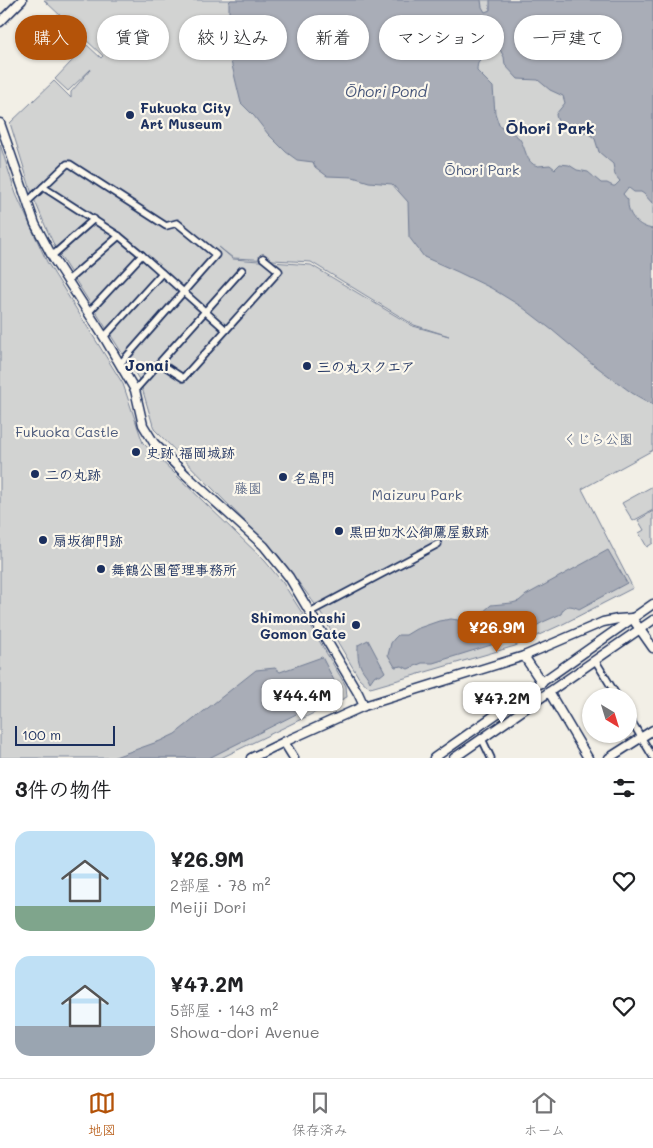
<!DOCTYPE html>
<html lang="ja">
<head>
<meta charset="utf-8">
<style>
	body { margin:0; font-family:Mali,"Klee One",sans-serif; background:#f2f2f2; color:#202124; height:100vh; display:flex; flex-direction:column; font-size:19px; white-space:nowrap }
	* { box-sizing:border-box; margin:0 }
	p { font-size:16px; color:#757577 }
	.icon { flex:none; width:28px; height:28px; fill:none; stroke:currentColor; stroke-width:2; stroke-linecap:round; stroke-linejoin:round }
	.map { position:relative; height:758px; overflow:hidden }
	.side { display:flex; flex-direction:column; background:#fff; flex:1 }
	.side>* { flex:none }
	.hud { position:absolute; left:15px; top:15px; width:624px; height:45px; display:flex; gap:10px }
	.needle { width:32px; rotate:142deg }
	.tools { position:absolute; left:582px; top:688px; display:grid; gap:10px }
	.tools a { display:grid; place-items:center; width:55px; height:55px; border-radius:50%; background:#fff; box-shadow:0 1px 4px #0004; font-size:25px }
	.scale { position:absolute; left:15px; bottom:12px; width:100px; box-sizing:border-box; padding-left:5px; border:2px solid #1b2f5e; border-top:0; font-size:14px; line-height:18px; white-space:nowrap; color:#1b2f5e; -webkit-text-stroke:4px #fbf7ec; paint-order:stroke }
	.price { position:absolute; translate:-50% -42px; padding:0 11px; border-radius:10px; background:#fff; color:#222; font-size:16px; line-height:32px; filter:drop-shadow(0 1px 2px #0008) }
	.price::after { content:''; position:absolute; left:50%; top:30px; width:15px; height:11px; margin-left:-8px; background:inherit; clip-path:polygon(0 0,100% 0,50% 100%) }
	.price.selected { background:#b45309; color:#fff }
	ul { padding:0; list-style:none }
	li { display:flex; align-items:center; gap:15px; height:125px; padding:0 15px }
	li span { display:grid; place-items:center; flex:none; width:140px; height:100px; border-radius:15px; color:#555 }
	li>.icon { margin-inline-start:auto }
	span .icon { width:60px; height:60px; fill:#fffc; stroke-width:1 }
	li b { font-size:21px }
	h2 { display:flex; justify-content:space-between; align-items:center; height:60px; padding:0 15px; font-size:21px }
	.tag { padding:0 18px; border-radius:22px; background:#fff; box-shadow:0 1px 4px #0004; font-size:18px; line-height:45px }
	.tag.selected { background:#b45309; color:#fff }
	.tabs { display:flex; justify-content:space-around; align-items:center; height:70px; border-top:1px solid #e0e0e0; background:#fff; font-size:14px; color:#757577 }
	.tabs a { display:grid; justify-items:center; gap:2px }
	.tabs .selected { color:#b45309 }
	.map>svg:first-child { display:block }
</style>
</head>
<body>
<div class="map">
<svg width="653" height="758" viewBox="0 0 653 758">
	<rect width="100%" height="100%" fill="#f2efe6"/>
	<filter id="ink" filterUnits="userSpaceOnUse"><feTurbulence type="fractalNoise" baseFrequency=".02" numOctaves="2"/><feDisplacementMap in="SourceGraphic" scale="10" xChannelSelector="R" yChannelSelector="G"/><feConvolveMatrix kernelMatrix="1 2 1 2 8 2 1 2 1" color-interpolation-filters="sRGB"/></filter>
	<g filter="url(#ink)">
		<!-- green -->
		<g fill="#d2d3d2" stroke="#768198" fill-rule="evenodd">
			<path d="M44 0H653V450L582 489 633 588 563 624 515 646 374 687 370 688 359 678 317 607 279 556 154 429 140 381 58 253 47 230 32 194 10 123 54 81 71 98V92L91 69 68 91 55 79 87 45 101 58 103 56ZM219 247 233 258 311 262 414 325 449 336 413 326 311 265 233 259Z"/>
			<path d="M0 144 16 194 47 262 123 384 143 443 265 561 283 583 311 627 346 686 347 697 221 758H0Z"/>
			<path d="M653 486V510L633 521 622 503Z"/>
			<path d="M653 511V543L647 547 639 533 644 530 638 520Z"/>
		</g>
		<!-- water -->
		<g fill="#a9adb7" stroke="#707b93" fill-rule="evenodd">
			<path d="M231 0H481L482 7 485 12 490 10V0H653V204L644 194 641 192H634L629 188 627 189 623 194 628 200C627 215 638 227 653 229V405L632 393 613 379 589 361 552 330 522 307 491 288 458 272 424 257 409 237 408 202 392 184 369 182 353 177 327 176 315 167 313 162 297 160 286 152 268 134 254 116 241 103 229 53V2ZM492 19 494 33 498 38V46L504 57 505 65 518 79 538 80 550 90 563 96 565 103 556 114C556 123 566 130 574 134L587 132 595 139 599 152 613 164 615 175 620 181 615 186H613L607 183H601L588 172 577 170 569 165 560 164 555 169 550 165C546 165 542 166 538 166 525 164 526 146 519 138 513 132 505 130 499 125L495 113 493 87 477 71C477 61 480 61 483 54 484 50 482 44 481 40L485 33 483 21Z"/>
			<path d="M608 550 627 583 579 609C571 605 565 604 561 614L543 622 517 637 433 663H422L408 669 402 666 395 667 388 655 391 643 394 639 398 635H406L416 629 439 621 451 619 472 622 491 605 512 603 519 601 526 595Z"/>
			<path d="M368 640 385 672 380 676 375 675 370 682C368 676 363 672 361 667 357 659 358 652 358 645Z"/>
			<path d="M322 657 340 692 209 758H112L160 741 175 734 256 670 275 668 280 672Z"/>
		</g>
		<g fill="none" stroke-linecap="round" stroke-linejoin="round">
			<defs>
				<g id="minor">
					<path d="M43 187 67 164H70L166 226 177 223 216 255 120 364"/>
					<path d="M27 202 43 187 119 236 142 255 226 330"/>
					<path d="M52 256 94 219"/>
					<path d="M67 281 119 236"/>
					<path d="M88 313 142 255"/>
					<path d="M104 337 162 273"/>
					<path d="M160 363 183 378 279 271 263 258"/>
					<path d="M135 390 242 270"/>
					<path d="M310 612 438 544"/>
					<path d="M595 660 617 696"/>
					<path d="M629 717 653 757"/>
					<path d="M482 739 491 758"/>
				</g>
				<g id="tertiary">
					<path d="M0 22 22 0"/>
					<path d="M0 123 35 224 53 258 104 337 135 390 143 425 154 443 186 475 264 546 289 577 358 693 364 706"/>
					<path d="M632 618 653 648"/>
					<path d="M524 656 542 683"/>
					<path d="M549 692 588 758"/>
					<path d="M284 742 294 758"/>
					<path d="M251 758 284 742 364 706 524 656 603 622 618 619 632 618"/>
					<path d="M434 758 653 604"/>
					<path d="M454 758 653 620"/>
					<path d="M609 758 653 730"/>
				</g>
			</defs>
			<!-- minor casing -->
			<use href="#minor" stroke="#1b2f5e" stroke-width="9"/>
			<!-- tertiary casing -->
			<use href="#tertiary" stroke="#1b2f5e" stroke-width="11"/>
			<!-- minor -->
			<use href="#minor" stroke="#fbf7ec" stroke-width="5.5"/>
			<!-- tertiary -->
			<use href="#tertiary" stroke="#fbf7ec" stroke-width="8"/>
		</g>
	</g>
	<!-- markers -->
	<g fill="#1b2f5e" stroke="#fbf7ec" stroke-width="2">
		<circle cx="130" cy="115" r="5"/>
		<circle cx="307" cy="366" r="5"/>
		<circle cx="136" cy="452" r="5"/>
		<circle cx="35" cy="474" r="5"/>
		<circle cx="283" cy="477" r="5"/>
		<circle cx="339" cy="531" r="5"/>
		<circle cx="43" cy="540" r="5"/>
		<circle cx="101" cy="569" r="5"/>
		<circle cx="356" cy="625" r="5"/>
	</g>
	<g text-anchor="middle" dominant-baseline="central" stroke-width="4.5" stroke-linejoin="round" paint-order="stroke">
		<!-- poi labels -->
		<g font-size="14" font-weight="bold" fill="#1b2f5e" stroke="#fbf7ec" text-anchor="start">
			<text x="140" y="107">Fukuoka City<tspan x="140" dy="16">Art Museum</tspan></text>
			<text x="317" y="366">三の丸スクエア</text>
			<text x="146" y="452">史跡 福岡城跡</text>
			<text x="45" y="474">二の丸跡</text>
			<text x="293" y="477">名島門</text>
			<text x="349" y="531">黒田如水公御鷹屋敷跡</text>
			<text x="53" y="540">扇坂御門跡</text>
			<text x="111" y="569">舞鶴公園管理事務所</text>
			<text x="346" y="617" text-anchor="end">Shimonobashi<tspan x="346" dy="16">Gomon Gate</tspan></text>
		</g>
		<!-- park labels -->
		<g font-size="14" fill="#49587b" stroke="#fbf7ec">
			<text x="482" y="169">Ōhori Park</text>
			<text x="67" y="431">Fukuoka Castle</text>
			<text x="598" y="438">くじら公園</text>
			<text x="248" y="487">藤園</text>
			<text x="417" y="494">Maizuru Park</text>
		</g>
		<!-- water labels -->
		<g font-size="15" font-style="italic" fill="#465579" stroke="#fbf7ec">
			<text x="386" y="91">Ōhori Pond</text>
		</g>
		<!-- quarter labels -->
		<g font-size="16" font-weight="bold" fill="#1b2f5e" stroke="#fbf7ec">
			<text x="550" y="127">Ōhori Park</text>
			<text x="147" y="364">Jonai</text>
		</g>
	</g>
</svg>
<div class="tools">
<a><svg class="needle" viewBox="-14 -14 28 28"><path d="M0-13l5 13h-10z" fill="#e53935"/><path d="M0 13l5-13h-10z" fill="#757577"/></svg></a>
</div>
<div class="scale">100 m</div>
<b class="price selected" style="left:497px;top:653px">¥26.9M</b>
<b class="price" style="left:302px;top:721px">¥44.4M</b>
<b class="price" style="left:502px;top:724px">¥47.2M</b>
<div class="hud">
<a class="tag selected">購入</a>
<a class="tag">賃貸</a>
<a class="tag">絞り込み</a>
<a class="tag">新着</a>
<a class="tag">マンション</a>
<a class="tag">一戸建て</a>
</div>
</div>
<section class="side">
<h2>3件の物件<svg class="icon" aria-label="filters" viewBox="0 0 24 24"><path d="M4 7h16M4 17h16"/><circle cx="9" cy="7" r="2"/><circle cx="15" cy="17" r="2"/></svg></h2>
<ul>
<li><span style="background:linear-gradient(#bfe0f5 75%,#7fa58c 0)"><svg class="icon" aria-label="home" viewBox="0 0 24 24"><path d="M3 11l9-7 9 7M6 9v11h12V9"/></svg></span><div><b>¥26.9M</b><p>2部屋 · 78 m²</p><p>Meiji Dori</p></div><svg class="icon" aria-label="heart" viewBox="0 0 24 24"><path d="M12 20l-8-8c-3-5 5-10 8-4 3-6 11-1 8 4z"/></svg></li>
<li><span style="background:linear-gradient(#bfe0f5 70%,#9aa5b1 0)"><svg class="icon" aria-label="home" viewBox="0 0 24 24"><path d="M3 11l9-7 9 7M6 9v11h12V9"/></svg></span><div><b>¥47.2M</b><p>5部屋 · 143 m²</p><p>Showa-dori Avenue</p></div><svg class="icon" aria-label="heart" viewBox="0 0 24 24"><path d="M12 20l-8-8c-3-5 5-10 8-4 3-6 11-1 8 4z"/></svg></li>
</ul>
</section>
<nav class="tabs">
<a class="selected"><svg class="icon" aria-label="map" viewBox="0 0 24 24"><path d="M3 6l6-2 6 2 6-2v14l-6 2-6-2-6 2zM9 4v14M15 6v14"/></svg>地図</a>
<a><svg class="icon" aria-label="saved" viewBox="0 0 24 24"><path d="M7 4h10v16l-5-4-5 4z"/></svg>保存済み</a>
<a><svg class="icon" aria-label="home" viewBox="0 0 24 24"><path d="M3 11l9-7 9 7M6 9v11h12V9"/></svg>ホーム</a>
</nav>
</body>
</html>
